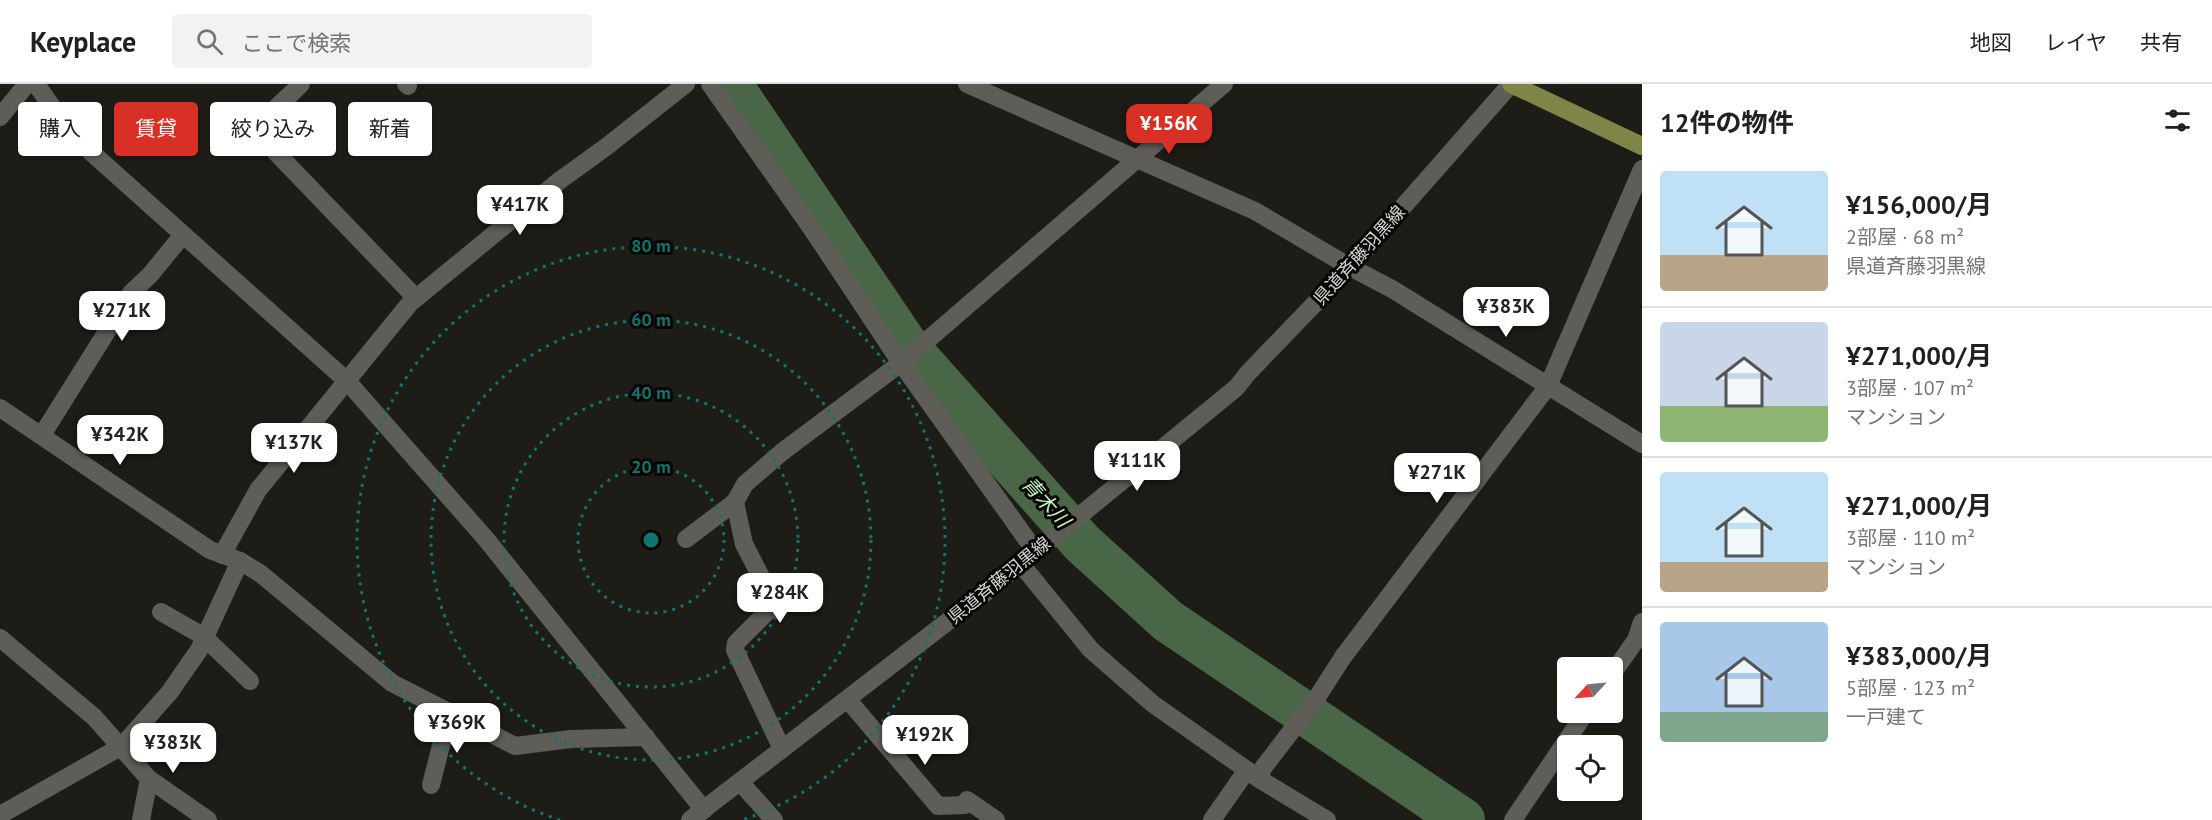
<!DOCTYPE html>
<html lang="ja">
<head>
<meta charset="utf-8">
<style>
	body { margin:0; font-family:"PT Sans","Noto Sans JP",sans-serif; background:#f2f2f2; color:#202124; height:100vh; display:flex; flex-direction:column; font-size:22px; white-space:nowrap }
	* { box-sizing:border-box; margin:0 }
	p { font-size:20px; color:#757577 }
	.icon { flex:none; width:33px; height:33px; fill:none; stroke:currentColor; stroke-width:2; stroke-linecap:round; stroke-linejoin:round }
	.map { position:relative; flex:1; overflow:hidden }
	.details { display:flex; flex-direction:column; background:#fff; width:570px }
	.details>* { flex:none }
	.top-card { position:absolute; left:18px; top:18px; width:570px; height:54px; display:flex; gap:12px }
	.needle { width:39px; rotate:244deg }
	.tools { position:absolute; left:1557px; top:573px; display:grid; gap:12px }
	.tools a { display:grid; place-items:center; width:66px; height:66px; border-radius:6px; background:#fff; box-shadow:0 2px 4px #0004; font-size:30px }
	.price { position:absolute; translate:-50% -51px; padding:0 14px; border-radius:12px; background:#fff; color:#222; font-size:20px; line-height:39px; filter:drop-shadow(0 2px 3px #0008) }
	.price::after { content:''; position:absolute; left:50%; top:36px; width:18px; height:14px; margin-left:-9px; background:inherit; clip-path:polygon(0 0,100% 0,50% 100%) }
	.price.selected { background:#d93025; color:#fff }
	ul { padding:0; list-style:none }
	li { display:flex; align-items:center; gap:18px; height:150px; padding:0 18px }
	li+li { border-top:2px solid #e0e0e0 }
	li span { display:grid; place-items:center; flex:none; width:168px; height:120px; border-radius:6px; color:#555 }
	li>.icon { margin-inline-start:auto }
	span .icon { width:72px; height:72px; fill:#fffc; stroke-width:1 }
	li b { font-size:26px }
	h2 { display:flex; justify-content:space-between; align-items:center; height:72px; padding:0 18px; font-size:26px }
	.pill { padding:0 21px; border-radius:6px; background:#fff; box-shadow:0 2px 4px #0004; font-size:21px; line-height:54px }
	.pill.selected { background:#d93025; color:#fff }
	header { display:flex; align-items:center; gap:36px; box-sizing:border-box; height:84px; padding:0 30px; background:#fff; border-bottom:2px solid #e0e0e0 }
	header strong { font-size:28px }
	nav { display:flex; gap:33px; margin-inline-start:auto; font-size:21px }
	.search { width:420px; height:54px; background:#f2f2f2; display:flex; align-items:center; gap:15px; box-sizing:border-box; padding:0 21px; border-radius:6px; color:#757577; font-size:22px }
	main { display:flex; flex:1; min-height:0 }
	.map>svg:first-child { display:block }
</style>
</head>
<body>
<header>
<strong>Keyplace</strong>
<div class="search"><svg class="icon" aria-label="search" viewBox="0 0 24 24"><circle cx="10" cy="10" r="6"/><path d="M15 15l6 6"/></svg>ここで検索</div>
<nav><a>地図</a><a>レイヤ</a><a>共有</a></nav>
</header>
<main>
<div class="map">
<svg width="1642" height="736" viewBox="0 0 1642 736">
	<rect width="100%" height="100%" fill="#1e1c17"/>
	<g fill="none" stroke-linecap="round" stroke-linejoin="round">
		<!-- river -->
		<path stroke="#496647" stroke-width="44" d="M730 0 907 262 1082 459 1168 537 1463 736"/>
		<!-- street -->
		<g stroke="#5f5d57" stroke-width="18">
			<path d="M36 0 57 30 92 69 347 297 486 455 704 726"/>
			<path d="M301 0C283 20 260 29 266 58L416 214"/>
			<path d="M406 0 408 2"/>
			<path d="M710 0 812 145 901 279 1035 467"/>
			<path d="M967 0 1255 127 1350 183 1392 205 1642 360"/>
			<path d="M0 33 27 0"/>
			<path d="M0 324 210 466 240 477 199 566 169 609 122 662 0 731"/>
			<path d="M42 351 131 209 150 191 182 152"/>
			<path d="M735 418 744 460 775 520 736 559 735 566 782 665"/>
			<path d="M686 455 735 418 745 400 782 368 901 279 1224 0"/>
			<path d="M222 471 258 406 410 219 559 97 606 63 686 0"/>
			<path d="M240 477 261 490 392 599 515 662 571 655 646 653"/>
			<path d="M1020 479 1091 566 1153 620 1247 686"/>
			<path d="M161 528 203 552 250 597"/>
			<path d="M0 554 94 633 149 695 208 736"/>
			<path d="M1612 590 1636 556 1642 538"/>
			<path d="M848 616 938 722 965 721 967 716 996 736"/>
			<path d="M1259 695 1327 736"/>
			<path d="M740 698 774 736"/>
			<path d="M431 701 449 630"/>
			<path d="M141 736 149 695"/>
			<path d="M1212 736 1247 686 1259 695 1263 684 1316 615 1343 573 1548 302 1642 85"/>
			<path d="M1513 736 1586 628"/>
		</g>
		<!-- secondary -->
		<path stroke="#5f5d57" stroke-width="18" d="M690 736 986 508 1236 304 1248 289 1350 183 1511 0"/>
		<!-- primary -->
		<path stroke="#7e8547" stroke-width="18" d="M1511 0 1642 62"/>
	</g>
	<!-- distance rings -->
	<g fill="none" stroke="#0f766e" stroke-width="3" stroke-dasharray="3 6">
		<circle cx="651" cy="456" r="73"/>
		<circle cx="651" cy="456" r="147"/>
		<circle cx="651" cy="456" r="220"/>
		<path d="M560 736A294 294 0 1 1 742 736"/>
	</g>
	<g text-anchor="middle" dominant-baseline="central" stroke-width="6" stroke-linejoin="round" paint-order="stroke">
		<!-- street labels -->
		<g font-size="18" fill="#d7d5d2" stroke="#070605">
			<text transform="translate(1359 171) rotate(-48)">県道斉藤羽黒線</text>
			<text transform="translate(999 496) rotate(-39)">県道斉藤羽黒線</text>
		</g>
		<!-- water labels -->
		<g font-size="20" font-style="italic" fill="#c2f5be" stroke="#070605">
			<text transform="translate(1046 418) rotate(48)">青木川</text>
		</g>
	</g>
	<circle cx="651" cy="456" r="9" fill="#0f766e" stroke="#070605" stroke-width="3"/>
	<g font-size="18" text-anchor="middle" font-weight="bold" fill="#0f766e" stroke="#070605" stroke-width="6" stroke-linejoin="round" paint-order="stroke">
		<text x="651" y="168">80 m</text>
		<text x="651" y="242">60 m</text>
		<text x="651" y="315">40 m</text>
		<text x="651" y="389">20 m</text>
	</g>
</svg>
<div class="tools">
<a><svg class="needle" viewBox="-14 -14 28 28"><path d="M0-13l5 13h-10z" fill="#e53935"/><path d="M0 13l5-13h-10z" fill="#757577"/></svg></a>
<a><svg class="icon" aria-label="locate" viewBox="0 0 24 24"><circle cx="12" cy="12" r="6"/><path d="M12 2v4M12 18v4M2 12h4M18 12h4"/></svg></a>
</div>
<b class="price selected" style="left:1169px;top:71px">¥156K</b>
<b class="price" style="left:520px;top:152px">¥417K</b>
<b class="price" style="left:1506px;top:254px">¥383K</b>
<b class="price" style="left:122px;top:258px">¥271K</b>
<b class="price" style="left:120px;top:382px">¥342K</b>
<b class="price" style="left:294px;top:390px">¥137K</b>
<b class="price" style="left:1137px;top:408px">¥111K</b>
<b class="price" style="left:1437px;top:420px">¥271K</b>
<b class="price" style="left:780px;top:540px">¥284K</b>
<b class="price" style="left:457px;top:670px">¥369K</b>
<b class="price" style="left:925px;top:682px">¥192K</b>
<b class="price" style="left:173px;top:690px">¥383K</b>
<div class="top-card">
<a class="pill">購入</a>
<a class="pill selected">賃貸</a>
<a class="pill">絞り込み</a>
<a class="pill">新着</a>
</div>
</div>
<section class="details">
<h2>12件の物件<svg class="icon" aria-label="filters" viewBox="0 0 24 24"><path d="M4 7h16M4 17h16"/><circle cx="9" cy="7" r="2"/><circle cx="15" cy="17" r="2"/></svg></h2>
<ul>
<li><span style="background:linear-gradient(#bfe0f5 70%,#b9a48a 0)"><svg class="icon" aria-label="home" viewBox="0 0 24 24"><path d="M3 11l9-7 9 7M6 9v11h12V9"/></svg></span><div><b>¥156,000/月</b><p>2部屋 · 68 m²</p><p>県道斉藤羽黒線</p></div></li>
<li><span style="background:linear-gradient(#c9d6e8 70%,#8fb573 0)"><svg class="icon" aria-label="home" viewBox="0 0 24 24"><path d="M3 11l9-7 9 7M6 9v11h12V9"/></svg></span><div><b>¥271,000/月</b><p>3部屋 · 107 m²</p><p>マンション</p></div></li>
<li><span style="background:linear-gradient(#bfe0f5 75%,#b9a48a 0)"><svg class="icon" aria-label="home" viewBox="0 0 24 24"><path d="M3 11l9-7 9 7M6 9v11h12V9"/></svg></span><div><b>¥271,000/月</b><p>3部屋 · 110 m²</p><p>マンション</p></div></li>
<li><span style="background:linear-gradient(#a9c7e8 75%,#7fa58c 0)"><svg class="icon" aria-label="home" viewBox="0 0 24 24"><path d="M3 11l9-7 9 7M6 9v11h12V9"/></svg></span><div><b>¥383,000/月</b><p>5部屋 · 123 m²</p><p>一戸建て</p></div></li>
</ul>
</section>
</main>
</body>
</html>
